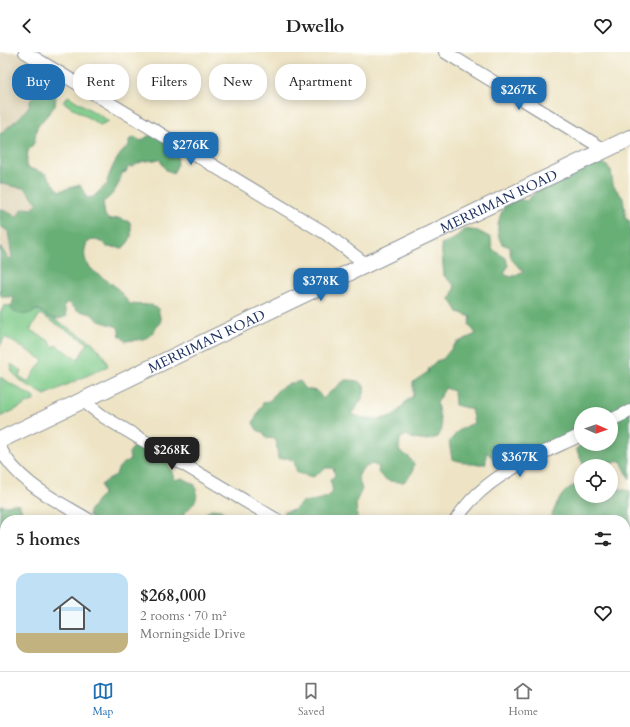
<!DOCTYPE html>
<html lang="en">
<head>
<meta charset="utf-8">
<style>
	body { margin:0; font-family:Cardo,serif; background:#f6f6f6; color:#222; height:100vh; display:flex; flex-direction:column; font-size:15px; white-space:nowrap }
	* { box-sizing:border-box; margin:0 }
	p { font-size:13px; color:#767676 }
	.icon { flex:none; width:22px; height:22px; fill:none; stroke:currentColor; stroke-width:2; stroke-linecap:round; stroke-linejoin:round }
	.map { position:relative; flex:1; overflow:hidden }
	.side { position:absolute; left:0px; top:463px; width:630px; height:156px; display:flex; flex-direction:column; background:#fff; border-radius:16px 16px 0 0; box-shadow:0 2px 10px #0003 }
	.side>* { flex:none }
	.hud { position:absolute; left:12px; top:12px; width:400px; height:36px; display:flex; gap:8px }
	.needle { width:26px; rotate:92deg }
	.buttons { position:absolute; left:574px; top:355px; display:grid; gap:8px }
	.buttons a { display:grid; place-items:center; width:44px; height:44px; border-radius:50%; background:#fff; box-shadow:0 2px 10px #0003; font-size:20px }
	.price { position:absolute; translate:-50% -34px; padding:0 9px; border-radius:8px; background:#1f6fb2; color:#fff; font-size:13px; line-height:26px; filter:drop-shadow(0 1px 2px #0008) }
	.price::after { content:''; position:absolute; left:50%; top:24px; width:12px; height:9px; margin-left:-6px; background:inherit; clip-path:polygon(0 0,100% 0,50% 100%) }
	.price.on { background:#222; color:#fff }
	ul { padding:0; list-style:none }
	li { display:flex; align-items:center; gap:12px; height:100px; padding:0 16px }
	li span { display:grid; place-items:center; flex:none; width:112px; height:80px; border-radius:12px; color:#555 }
	li>.icon { margin-inline-start:auto }
	span .icon { width:48px; height:48px; fill:#fffc; stroke-width:1 }
	li b { font-size:17px }
	h2 { display:flex; justify-content:space-between; align-items:center; height:48px; padding:0 16px; font-size:17px }
	.tag { padding:0 14px; border-radius:16px; background:#fff; box-shadow:0 2px 10px #0003; font-size:14px; line-height:36px }
	.tag.on { background:#1f6fb2; color:#fff }
	header { display:flex; justify-content:space-between; align-items:center; height:52px; padding:0 16px; background:#fff; font-size:18px; font-weight:700 }
	.tabs { display:flex; justify-content:space-around; align-items:center; height:56px; border-top:1px solid #e0e0e0; background:#fff; font-size:11px; color:#767676 }
	.tabs a { display:grid; justify-items:center; gap:2px }
	.tabs .on { color:#1f6fb2 }
	.map>svg:first-child { display:block }
</style>
</head>
<body>
<header><svg class="icon" aria-label="back" viewBox="0 0 24 24"><path d="M15 5l-7 7 7 7"/></svg>Dwello<svg class="icon" aria-label="heart" viewBox="0 0 24 24"><path d="M12 20l-8-8c-3-5 5-10 8-4 3-6 11-1 8 4z"/></svg></header>
<div class="map">
<svg width="630" height="619" viewBox="0 0 630 619">
	<rect width="100%" height="100%" fill="#fdfcf7"/>
	<filter id="ink" filterUnits="userSpaceOnUse"><feTurbulence type="fractalNoise" baseFrequency=".025" numOctaves="2"/><feDisplacementMap in="SourceGraphic" scale="8" xChannelSelector="R" yChannelSelector="G"/><feConvolveMatrix kernelMatrix="1 2 1 2 8 2 1 2 1" color-interpolation-filters="sRGB"/></filter>
	<filter id="wash" filterUnits="userSpaceOnUse"><feTurbulence type="fractalNoise" baseFrequency=".012" numOctaves="4" result="noise"/><feDisplacementMap in="SourceGraphic" scale="16" xChannelSelector="R" yChannelSelector="G"/><feGaussianBlur stdDeviation="0.9" result="paint"/><feColorMatrix in="noise" values="0 0 0 0 0 0 0 0 0 0 0 0 0 0 0 0 0 1.4 0 .05"/><feComposite in="paint" operator="in"/></filter>
	<g filter="url(#wash)">
		<rect width="100%" height="100%" fill="#eee4c5"/>
		<!-- built -->
		<path fill="#ded3b6" d="M0 0H22L58 22 8 117 57 144 12 223 0 217Z"/>
		<!-- green -->
		<g fill="#7fcb8a" stroke="#4d7d74" fill-rule="evenodd">
			<path d="M68 44 109 69 100 73 63 50Z"/>
			<path d="M16 253 40 259 92 290 104 304 108 314 45 343 22 330 12 320 11 312 22 319 19 324 28 330 43 308 5 285 0 294V262L4 254ZM40 262 88 291 78 307 55 293 54 295 50 292 51 290 30 278Z"/>
			<path d="M0 325 33 345 35 348 0 365Z"/>
		</g>
		<!-- forest -->
		<g fill="#67af76" stroke="#416f6a">
			<path d="M43 35H51L56 43 55 54 37 75 34 91 28 99 26 115 46 122 59 139 80 133 87 146 93 145 108 131 107 129C111 117 118 101 129 94V88L134 85 141 89 148 84 155 82C170 93 186 101 173 121L166 118 159 107C149 110 141 107 133 115H128L126 120 122 121C119 133 114 143 103 150L105 163 109 168 118 166 130 170C133 183 132 187 123 196L107 195 104 191 93 187 87 191C77 215 100 222 116 235 121 239 125 247 130 252L151 253 158 257 161 269C147 289 148 287 125 289L120 284 118 275 99 269 91 262 77 258 68 250 64 254 67 264C55 270 48 266 39 257 28 263 20 265 11 257L14 245H2L0 241V194L9 208 12 205 8 179 0 174V156L17 165 21 158 26 156 32 157 38 152 25 136C17 136 8 133 0 131V82L21 64 29 54 31 47Z"/>
			<path d="M601 108 611 118 613 133 623 146 626 167 630 169V428L621 409 598 414H584L576 397 582 392H611V362H581V377L576 382 544 397 525 400 513 410 501 413 486 400V412H470L452 407 449 390 460 377 474 371 471 357 455 353 454 339 445 336 437 351 442 377 438 385C426 389 418 390 406 383L400 387 399 399 409 405 414 412 412 421 404 430C393 430 384 430 378 420L379 415 372 412 362 417 358 425 362 437 356 450 357 466 352 468H273L282 466 284 460 294 458 302 450C314 448 325 449 333 439L330 428 335 423 333 416H326L313 425 297 421 294 409 287 406 278 407 276 387 266 386 264 381 257 378 253 371 263 351C275 347 270 346 277 339 283 333 292 331 300 329L306 337 317 339 323 347C329 340 337 335 345 328 377 327 363 348 351 362 365 368 389 371 400 357 405 351 406 348 413 344V330L428 320 429 316 436 309 443 307 456 291 476 282 469 272 471 265 458 260 450 247 455 234 444 224 441 192 454 187 464 177 478 179 491 186 492 197 506 206 508 214 504 222 511 225 524 219C515 212 509 208 510 195L502 192C494 178 499 166 505 152L520 147 526 149C540 135 559 121 580 119L587 110Z"/>
			<path d="M141 390C162 402 166 404 175 428L182 426 195 433C200 450 193 451 183 463L185 468H93L89 464V459C95 453 95 447 103 443L101 433 108 427 116 423C118 414 122 412 130 408L129 401 135 393Z"/>
			<path d="M581 432V444H611V435L630 439V485L625 486V468H550C556 453 562 434 581 432Z"/>
			<path d="M12 452 19 453 22 459 33 468H5V515L0 507V453L9 454Z"/>
			<path d="M211 457 221 458 234 468H200L202 464Z"/>
			<path d="M630 582V619H604L615 614H625V591Z"/>
			<path d="M171 614H266L264 619H171Z"/>
			<path d="M446 614H470L474 619H448Z"/>
			<path d="M533 614H594L595 619H530Z"/>
		</g>
	</g>
	<g filter="url(#ink)">
		<g fill="none" stroke-linecap="round" stroke-linejoin="round">
			<defs>
				<g id="minor">
					<path d="M25 0 325 181 367 213"/>
					<path d="M445 0 605 98"/>
					<path d="M83 349 104 365 277 468"/>
					<path d="M611 368 630 359"/>
					<path d="M0 396C18 431 56 448 89 468"/>
					<path d="M456 468C484 423 535 405 581 383"/>
					<path d="M625 545H630"/>
					<path d="M0 598 5 601"/>
					<path d="M27 614 36 619"/>
					<path d="M474 614 478 619"/>
					<path d="M366 619 368 614"/>
					<path d="M496 619 503 614"/>
				</g>
				<g id="secondary">
					<path id="s1" d="M0 388 630 86"/>
				</g>
			</defs>
			<!-- minor casing -->
			<use href="#minor" stroke="#848a92" stroke-width="14"/>
			<!-- secondary casing -->
			<use href="#secondary" stroke="#848a92" stroke-width="18"/>
			<!-- minor -->
			<use href="#minor" stroke="#fff" stroke-width="12"/>
			<!-- secondary -->
			<use href="#secondary" stroke="#fff" stroke-width="16"/>
		</g>
	</g>
	<g text-anchor="middle" dominant-baseline="central" stroke-width="3.5" stroke-linejoin="round" paint-order="stroke">
		<!-- street labels -->
		<g font-size="14" fill="#1b2f5e" stroke="#fdfcf7">
			<text stroke="none"><textPath href="#s1" startOffset="553">MERRIMAN ROAD</textPath></text>
			<text stroke="none"><textPath href="#s1" startOffset="229">MERRIMAN ROAD</textPath></text>
		</g>
	</g>
</svg>
<div class="buttons">
<a><svg class="needle" viewBox="-14 -14 28 28"><path d="M0-13l5 13h-10z" fill="#e53935"/><path d="M0 13l5-13h-10z" fill="#767676"/></svg></a>
<a><svg class="icon" aria-label="locate" viewBox="0 0 24 24"><circle cx="12" cy="12" r="6"/><path d="M12 2v4M12 18v4M2 12h4M18 12h4"/></svg></a>
</div>
<b class="price" style="left:519px;top:59px">$267K</b>
<b class="price" style="left:191px;top:114px">$276K</b>
<b class="price" style="left:321px;top:250px">$378K</b>
<b class="price on" style="left:172px;top:419px">$268K</b>
<b class="price" style="left:520px;top:426px">$367K</b>
<div class="hud">
<a class="tag on">Buy</a>
<a class="tag">Rent</a>
<a class="tag">Filters</a>
<a class="tag">New</a>
<a class="tag">Apartment</a>
</div>
<section class="side">
<h2>5 homes<svg class="icon" aria-label="filters" viewBox="0 0 24 24"><path d="M4 7h16M4 17h16"/><circle cx="9" cy="7" r="2"/><circle cx="15" cy="17" r="2"/></svg></h2>
<ul>
<li><span style="background:linear-gradient(#bfe0f5 75%,#c2b280 0)"><svg class="icon" aria-label="home" viewBox="0 0 24 24"><path d="M3 11l9-7 9 7M6 9v11h12V9"/></svg></span><div><b>$268,000</b><p>2 rooms · 70 m²</p><p>Morningside Drive</p></div><svg class="icon" aria-label="heart" viewBox="0 0 24 24"><path d="M12 20l-8-8c-3-5 5-10 8-4 3-6 11-1 8 4z"/></svg></li>
</ul>
</section>
</div>
<nav class="tabs">
<a class="on"><svg class="icon" aria-label="map" viewBox="0 0 24 24"><path d="M3 6l6-2 6 2 6-2v14l-6 2-6-2-6 2zM9 4v14M15 6v14"/></svg>Map</a>
<a><svg class="icon" aria-label="saved" viewBox="0 0 24 24"><path d="M7 4h10v16l-5-4-5 4z"/></svg>Saved</a>
<a><svg class="icon" aria-label="home" viewBox="0 0 24 24"><path d="M3 11l9-7 9 7M6 9v11h12V9"/></svg>Home</a>
</nav>
</body>
</html>
